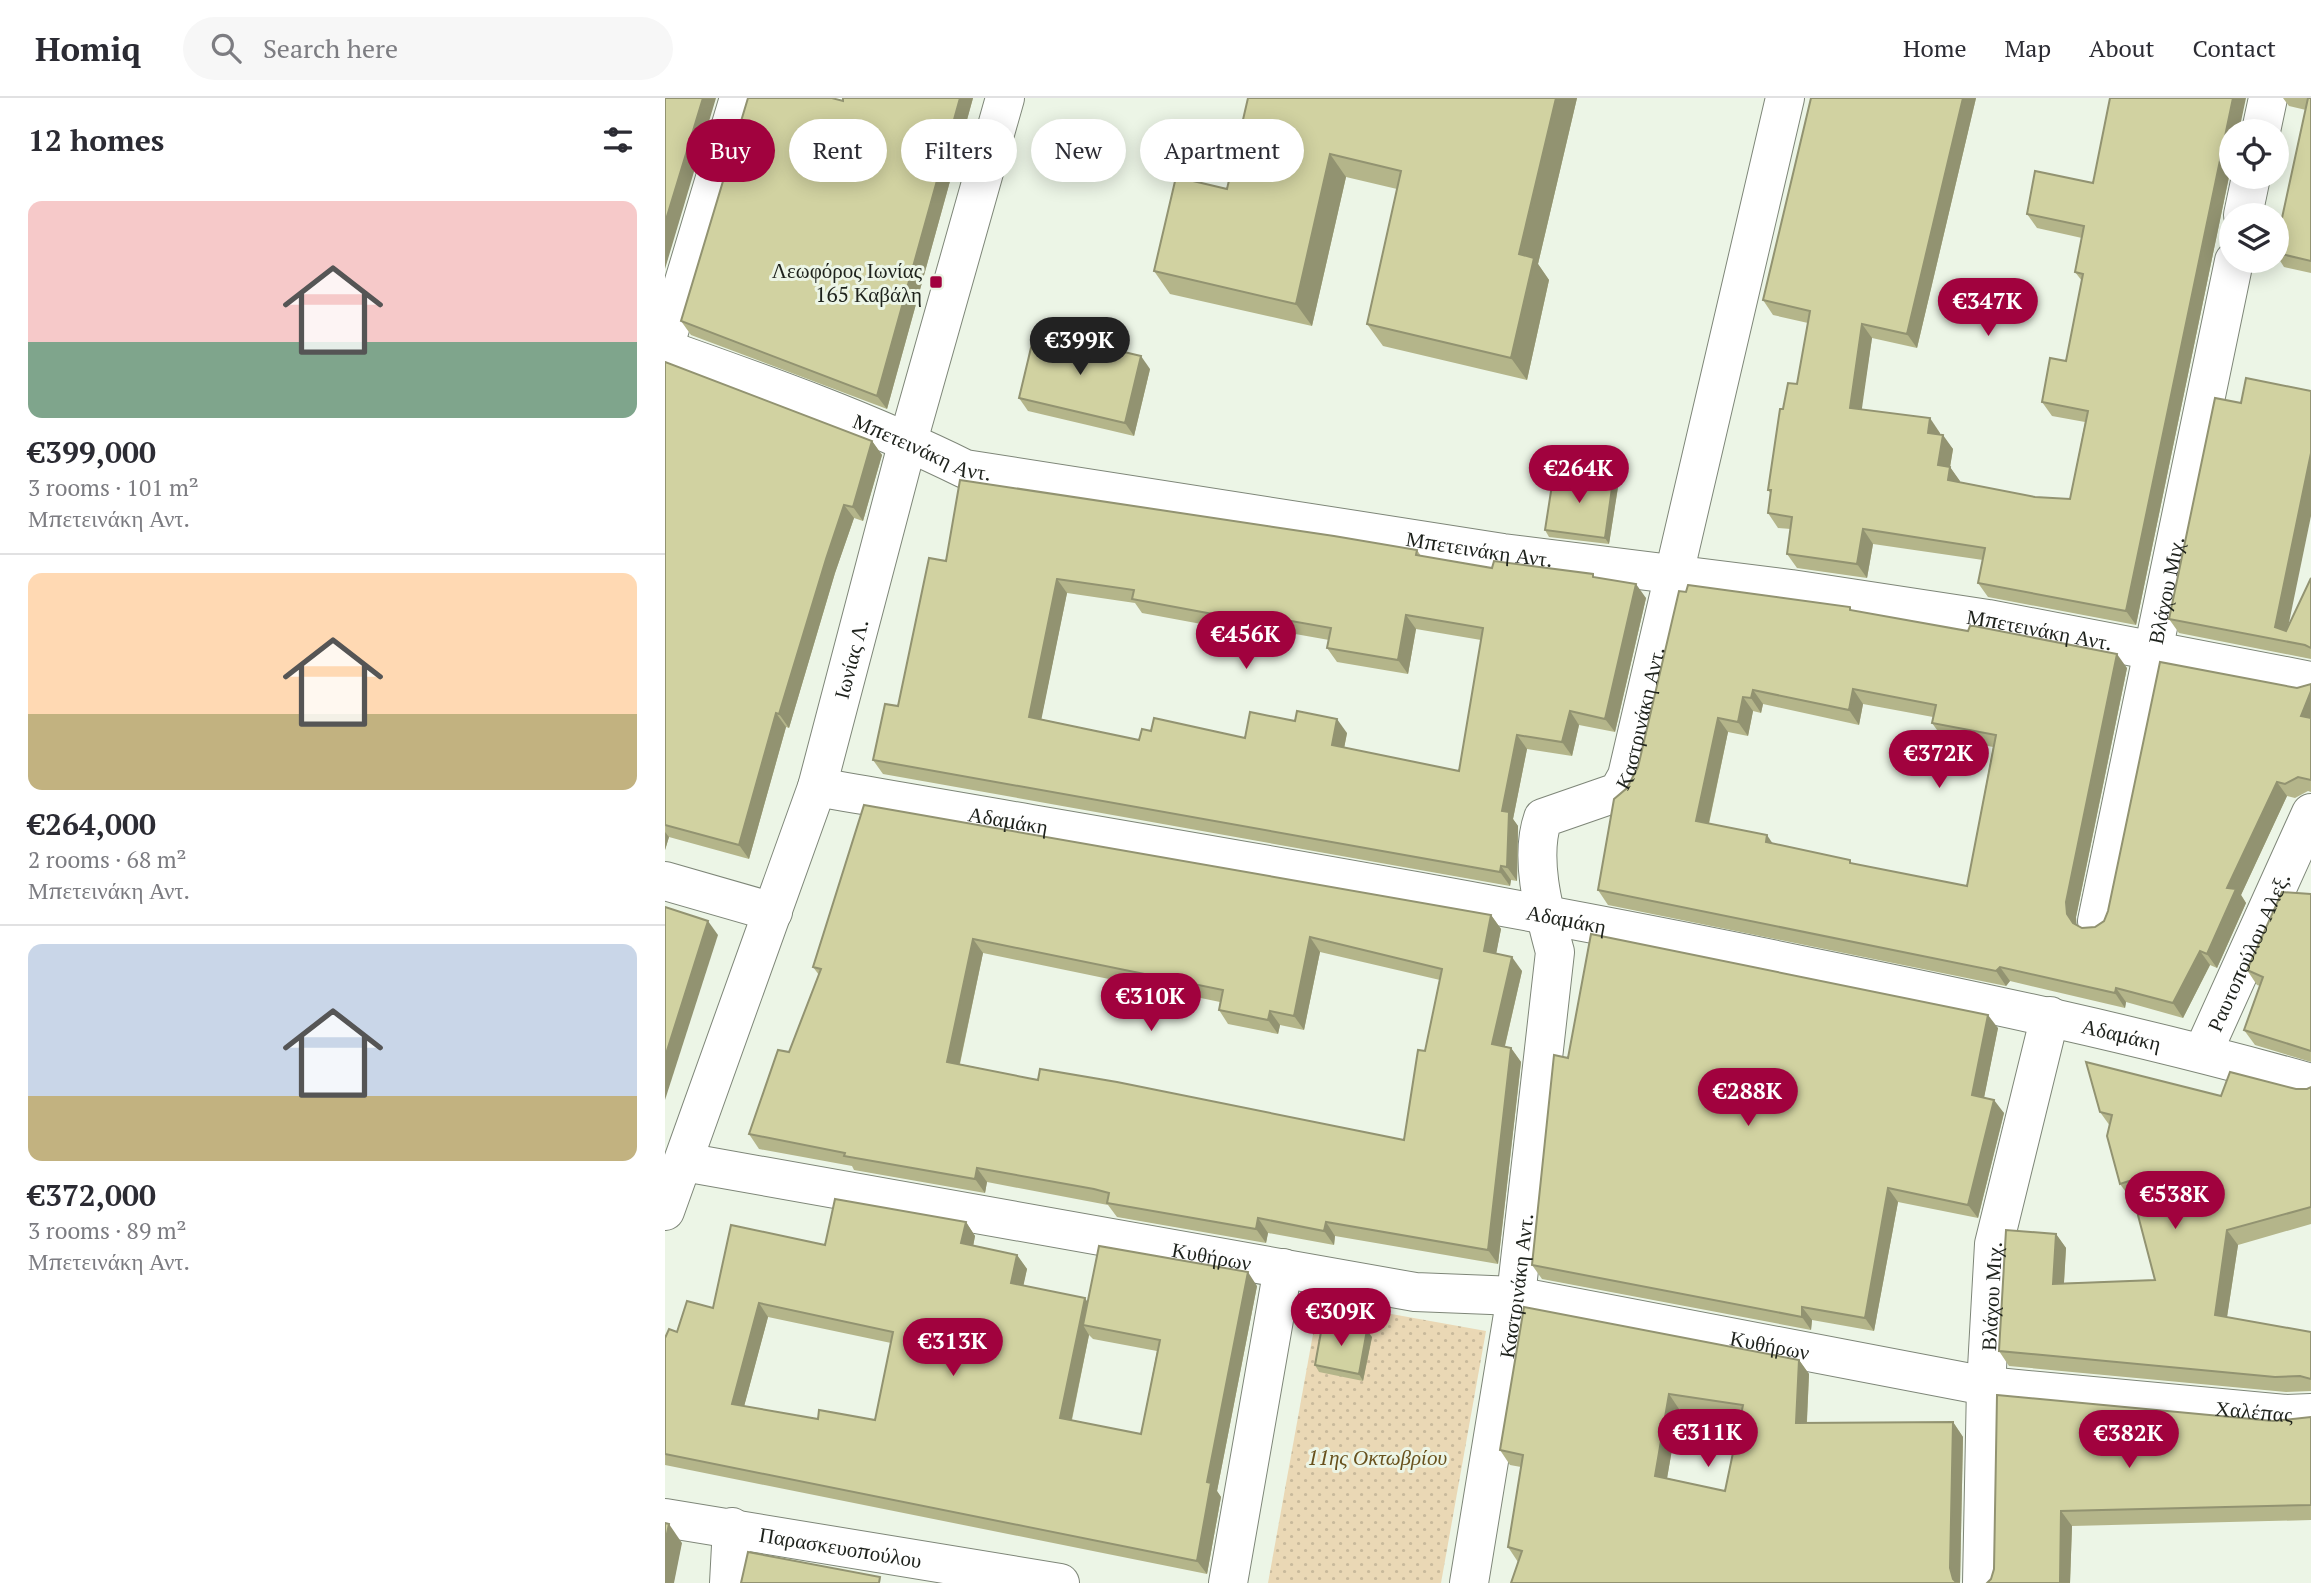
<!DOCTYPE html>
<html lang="en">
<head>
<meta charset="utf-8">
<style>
	body { margin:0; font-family:"PT Serif",serif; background:#f7f7f7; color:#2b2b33; height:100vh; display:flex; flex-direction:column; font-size:26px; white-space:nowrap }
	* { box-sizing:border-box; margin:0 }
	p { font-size:23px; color:#7c7c81 }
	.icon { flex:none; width:38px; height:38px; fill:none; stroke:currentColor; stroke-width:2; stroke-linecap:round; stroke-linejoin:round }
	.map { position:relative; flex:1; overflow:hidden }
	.side { display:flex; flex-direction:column; background:#fff; width:665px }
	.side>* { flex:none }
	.hud { position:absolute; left:21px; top:21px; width:665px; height:63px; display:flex; gap:14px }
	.controls { position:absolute; left:1554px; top:21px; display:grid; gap:14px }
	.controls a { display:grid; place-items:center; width:70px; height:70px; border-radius:50%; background:#fff; box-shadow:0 4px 18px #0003; font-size:35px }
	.price { position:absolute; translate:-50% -60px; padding:0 16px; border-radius:24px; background:#a1023e; color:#fff; font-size:23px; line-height:46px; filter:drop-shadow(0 2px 4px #0008) }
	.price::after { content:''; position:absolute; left:50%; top:42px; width:21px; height:16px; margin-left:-10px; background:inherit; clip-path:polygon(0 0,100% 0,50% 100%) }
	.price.active { background:#222; color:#fff }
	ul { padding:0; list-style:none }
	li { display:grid; align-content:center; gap:14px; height:371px; padding:0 28px }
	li+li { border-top:2px solid #e1e1e2 }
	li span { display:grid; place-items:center; height:217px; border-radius:14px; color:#555 }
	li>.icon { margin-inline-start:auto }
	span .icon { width:126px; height:126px; fill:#fffc; stroke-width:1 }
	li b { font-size:30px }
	h2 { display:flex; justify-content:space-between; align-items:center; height:84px; padding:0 28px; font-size:30px }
	.chip { padding:0 24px; border-radius:32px; background:#fff; box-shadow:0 4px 18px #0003; font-size:24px; line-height:63px }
	.chip.active { background:#a1023e; color:#fff }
	header { display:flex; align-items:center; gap:42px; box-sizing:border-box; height:98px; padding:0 35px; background:#fff; border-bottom:2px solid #e1e1e2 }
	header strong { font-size:33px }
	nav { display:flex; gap:38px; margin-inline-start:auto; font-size:24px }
	.search { width:490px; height:63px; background:#f7f7f7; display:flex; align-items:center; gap:18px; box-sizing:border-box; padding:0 24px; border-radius:38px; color:#7c7c81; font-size:26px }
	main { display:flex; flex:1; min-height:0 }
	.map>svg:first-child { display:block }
</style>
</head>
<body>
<header>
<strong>Homiq</strong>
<div class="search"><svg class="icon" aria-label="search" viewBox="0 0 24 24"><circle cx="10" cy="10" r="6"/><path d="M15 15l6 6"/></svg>Search here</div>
<nav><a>Home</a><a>Map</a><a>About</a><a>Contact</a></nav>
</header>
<main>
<section class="side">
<h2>12 homes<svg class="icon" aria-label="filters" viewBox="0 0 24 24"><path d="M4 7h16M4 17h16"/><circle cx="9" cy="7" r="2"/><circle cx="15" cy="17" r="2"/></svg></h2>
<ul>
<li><span style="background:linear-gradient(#f6c9c9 65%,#7fa58c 0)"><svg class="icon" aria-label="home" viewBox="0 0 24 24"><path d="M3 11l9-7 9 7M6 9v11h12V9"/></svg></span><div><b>€399,000</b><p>3 rooms · 101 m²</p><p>Μπετεινάκη Αντ.</p></div></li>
<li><span style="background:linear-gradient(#ffd9b3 65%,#c2b280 0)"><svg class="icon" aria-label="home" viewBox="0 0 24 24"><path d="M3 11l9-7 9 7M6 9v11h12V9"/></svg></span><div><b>€264,000</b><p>2 rooms · 68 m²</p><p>Μπετεινάκη Αντ.</p></div></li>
<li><span style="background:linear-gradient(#c9d6e8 70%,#c2b280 0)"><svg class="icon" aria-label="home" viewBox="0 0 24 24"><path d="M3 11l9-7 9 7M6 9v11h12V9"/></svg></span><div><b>€372,000</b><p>3 rooms · 89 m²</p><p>Μπετεινάκη Αντ.</p></div></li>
</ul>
</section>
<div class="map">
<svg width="1646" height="1485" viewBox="0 0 1646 1485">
	<defs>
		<pattern id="park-dots" width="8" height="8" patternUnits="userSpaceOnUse" patternTransform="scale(1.75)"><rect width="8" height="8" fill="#ead8b5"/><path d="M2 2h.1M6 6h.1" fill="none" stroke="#c8b99b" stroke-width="1.8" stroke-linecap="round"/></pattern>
	</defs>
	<rect width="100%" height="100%" fill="#ecf5e6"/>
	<!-- park -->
	<path fill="url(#park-dots)" d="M654 1203 821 1233 776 1485H603Z"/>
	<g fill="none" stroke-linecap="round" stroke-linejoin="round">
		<defs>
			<g id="minor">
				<path d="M1596 33 1603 0"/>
				<path d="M1578 117 1586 79"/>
				<path d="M0 247 74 0"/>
				<path id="s1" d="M0 251C102 287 203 323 300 371L838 455 1126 491 1323 521 1646 583"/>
				<path id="s2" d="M152 689C479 746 806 799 1131 866 1304 901 1476 937 1646 985"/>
				<path d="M0 783 108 814"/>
				<path id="s3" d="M1432 823 1569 163"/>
				<path id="s4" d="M1538 954 1646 715"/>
				<path id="s5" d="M19 1064 750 1194 851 1198 1321 1288 1620 1316 1646 1315"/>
				<path id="s6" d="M0 1420 395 1485"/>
				<path d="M64 1485 67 1429"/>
				<path d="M563 1485 618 1170"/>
				<path id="s7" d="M804 1485 851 1198 890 854C879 813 864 760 878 720L953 694 962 678 1120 0"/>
				<path id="s8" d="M1317 1485 1321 1288 1329 1146 1385 918"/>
			</g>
			<g id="tertiary">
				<path id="s9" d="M0 1113 152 689 243 343 340 0"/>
			</g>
		</defs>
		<!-- minor casing -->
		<use href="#minor" stroke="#7e8678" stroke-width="40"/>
		<!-- tertiary casing -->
		<use href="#tertiary" stroke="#7e8678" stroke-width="40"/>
		<!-- minor -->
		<use href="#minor" stroke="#fff" stroke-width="38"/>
		<!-- tertiary -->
		<use href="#tertiary" stroke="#fff" stroke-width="38"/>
	</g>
	<!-- wall -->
	<g fill="#b4b58a" fill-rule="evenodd">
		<path d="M178 0H308L222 311 26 237 16 223 178 3Z"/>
		<path d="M583 0H912L873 166 884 182 862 282 718 248 702 226 732 91 681 79 647 228 505 196 489 173 562 91Z"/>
		<path d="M1146 0H1311L1252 250 1207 240 1196 311 1275 335V337L1288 351 1285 369 1295 384 1370 399 1405 401 1420 324 1387 318 1377 304 1401 263 1417 183 1410 174 1417 140 1372 130 1362 116 1428 85 1566 33V69L1471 527 1323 499 1313 485 1318 462 1208 446 1202 480 1132 470 1122 456 1126 431 1113 430 1103 415 1106 396 1103 392 1118 311 1132 286 1143 225 1108 217 1098 202Z"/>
		<path d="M1618 0H1646V175L1619 169 1612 158V143L1641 12 1624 8Z"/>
		<path d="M0 264 207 343 217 357 198 423 189 420 170 475 124 630 121 629 84 761 4 739 0 752Z"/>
		<path d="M485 271 469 338 363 313 354 300Z"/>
		<path d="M948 383 953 389 944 446 884 439 880 432Z"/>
		<path d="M752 452 756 458 827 470 931 480 981 500 950 634 914 627 907 658 862 651 848 721 853 728 852 783 846 782 845 788 218 676 208 662 233 608 281 463ZM402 495 470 505 477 515 601 538 602 531 664 542 662 550 672 564 743 576 751 531 816 542 794 673 679 650 682 635 580 640 486 633 474 642 376 621Z"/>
		<path d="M1646 480V561L1514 535 1504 521 1624 527Z"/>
		<path d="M1185 509 1187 513 1462 570 1411 819V827L1417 830 1430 829 1439 823 1632 590 1646 586V694L1643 693 1630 700 1622 698 1576 797 1581 805 1552 870 1545 867 1518 920 1461 904 1460 910 1345 883 1341 888 943 807 933 792 949 701ZM1098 606 1194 627 1198 606 1268 619 1267 625 1277 639 1328 649 1302 788 1188 766 1107 745 1044 726 1063 634 1083 638 1088 613 1096 615Z"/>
		<path d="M199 707 826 817 836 831 831 855 857 873 840 948 846 950 856 964 833 1166 670 1138 669 1147 603 1135 601 1145 452 1119 443 1107 322 1084 320 1095 189 1072 187 1068 94 1051 84 1036 124 954 154 877 148 869ZM655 854 775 882 760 953 739 1042 373 982 295 966 318 855 555 904 554 912 563 926 613 936 615 927 639 932Z"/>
		<path d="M1646 796V964L1590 947 1579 932 1595 888 1592 887 1582 872Z"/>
		<path d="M1333 930 1319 999 1339 1015 1313 1120 1233 1104 1209 1233 1147 1222 1146 1232 877 1181 867 1167 903 960Z"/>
		<path d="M1646 989V1126L1573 1147 1562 1219 1646 1234V1293L1621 1294 1344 1268 1334 1253 1391 1136 1401 1150 1399 1185 1490 1182 1469 1100 1466 1101 1455 1086 1445 1028 1435 1014 1556 998 1642 991Z"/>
		<path d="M301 1124 310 1138 308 1148 352 1157 362 1171 358 1187 422 1205 592 1188 552 1393 556 1399 542 1476 0 1367V1240L12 1234 160 1147ZM103 1219 226 1245 210 1322 153 1321 79 1308ZM424 1237 428 1241 492 1253 476 1336 407 1322Z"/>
		<path d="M859 1209 1134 1262 1144 1276 1142 1324H1288L1298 1339 1295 1485H846L853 1464 843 1449 856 1369 845 1367 835 1352ZM1014 1311 1076 1320 1060 1393 1002 1380Z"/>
		<path d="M707 1239 698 1283 654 1274 650 1267Z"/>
		<path d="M1332 1297 1608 1323 1646 1319V1422L1407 1428 1405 1485H1322L1326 1481 1329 1471Z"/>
	</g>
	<!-- shaded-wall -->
	<g fill="#929371">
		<path d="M38 0H51L0 171V125Z"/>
		<path d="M295 0H308L222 311 212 298Z"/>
		<path d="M891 0H912L873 166 884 182 862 282 846 260 854 156Z"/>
		<path d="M1298 0H1311L1252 250 1242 236Z"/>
		<path d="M1568 0H1581L1574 33H1566V69L1471 527 1461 513Z"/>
		<path d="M665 56 681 79 647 228 631 206Z"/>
		<path d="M1197 226 1207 240 1195 324 1185 310Z"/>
		<path d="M476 258 485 271 469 338 460 325Z"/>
		<path d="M1265 320 1275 335 1273 349 1263 335Z"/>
		<path d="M1278 337 1288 351 1285 369 1295 383 1293 396 1273 367Z"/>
		<path d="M207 343 217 357 198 423 188 409Z"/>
		<path d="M1646 355V418L1620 544 1610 529Z"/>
		<path d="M948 383 953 389 944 446 940 440Z"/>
		<path d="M179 407 189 420 170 475 124 630 114 616 161 461Z"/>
		<path d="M1198 431 1208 446 1202 480 1192 466Z"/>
		<path d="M392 481 402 495 374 633 364 619Z"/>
		<path d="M971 486 981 500 950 634 940 621Z"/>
		<path d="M592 517 602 531 601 538 591 524Z"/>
		<path d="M741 517 751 531 743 576 733 562Z"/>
		<path d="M1452 556 1462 570 1411 819 1412 830 1402 816 1401 804Z"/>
		<path d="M1188 591 1198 606 1194 627 1184 612Z"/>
		<path d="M1088 592 1098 606 1096 615 1086 600Z"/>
		<path d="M1646 593V632L1636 618Z"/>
		<path d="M1078 599 1088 613 1083 638 1073 624Z"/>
		<path d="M905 613 914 627 907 658 897 644Z"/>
		<path d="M111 615 121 629 84 761 74 747Z"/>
		<path d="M1053 620 1063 634 1041 738 1031 723Z"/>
		<path d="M672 621 682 635 677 661 667 647Z"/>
		<path d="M852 637 862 651 848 721 853 728 852 783 842 769 837 713Z"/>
		<path d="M1612 684 1622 698 1576 797 1581 805 1552 870 1542 856 1562 790Z"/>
		<path d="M0 734 4 739 0 752Z"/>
		<path d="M1102 737 1112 752 1101 744Z"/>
		<path d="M836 768 846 782 845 788 835 774Z"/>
		<path d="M826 817 836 831 829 867 819 853Z"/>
		<path d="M43 823 53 837 0 1002V959Z"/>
		<path d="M645 839 655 854 639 932 629 918Z"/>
		<path d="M308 841 318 855 292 978 282 964Z"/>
		<path d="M1535 853 1545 867 1518 920 1508 905Z"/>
		<path d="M847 859 857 873 837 960 827 946Z"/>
		<path d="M1335 869 1345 883 1341 888 1331 873Z"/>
		<path d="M1451 890 1461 904 1460 910 1450 895Z"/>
		<path d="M605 913 615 927 613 936 603 922Z"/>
		<path d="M1323 917 1333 930 1317 1010 1307 997Z"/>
		<path d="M846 950 856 964 833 1166 823 1152Z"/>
		<path d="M1329 1002 1339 1015 1313 1120 1303 1107Z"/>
		<path d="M312 1070 322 1084 320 1095 310 1081Z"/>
		<path d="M1223 1090 1233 1104 1209 1233 1200 1220Z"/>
		<path d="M593 1120 603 1135 601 1145 591 1131Z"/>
		<path d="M301 1124 310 1138 306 1159 296 1145Z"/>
		<path d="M661 1124 670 1138 669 1147 659 1133Z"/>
		<path d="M1562 1132 1573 1147 1560 1232 1550 1217Z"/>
		<path d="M1391 1136 1401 1150 1398 1200 1388 1186Z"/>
		<path d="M352 1157 362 1171 356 1199 346 1185Z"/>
		<path d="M583 1174 592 1188 552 1393 556 1399 542 1476 532 1463 542 1384Z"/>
		<path d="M420 1200 429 1214 418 1227 424 1237 404 1334 395 1320Z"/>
		<path d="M94 1205 103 1219 76 1320 67 1306Z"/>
		<path d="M1137 1209 1147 1222 1146 1232 1137 1219Z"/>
		<path d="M702 1232 707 1239 698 1283 694 1276Z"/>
		<path d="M1134 1262 1144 1276 1141 1339 1131 1325Z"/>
		<path d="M1004 1296 1014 1311 1000 1392 990 1378Z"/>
		<path d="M1288 1324 1298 1339 1295 1485H1290L1288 1481 1285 1470Z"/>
		<path d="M1396 1413 1407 1428 1405 1485H1395Z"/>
		<path d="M4 1426 17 1445 9 1485H0V1445Z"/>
	</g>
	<!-- building -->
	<g fill="#d1d2a1" stroke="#929371" stroke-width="2" fill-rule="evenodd">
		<path d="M0 0H38L0 125Z"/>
		<path d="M83 0H167L178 3V0H295L212 298 16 223Z"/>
		<path d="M583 0H891L854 156 869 160 846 260 702 226 736 73 665 56 631 206 489 173 511 79 562 91Z"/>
		<path d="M1146 0H1298L1242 236 1197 226 1185 310 1265 320 1263 335 1278 337 1273 367 1285 369 1283 382 1370 399 1405 401 1423 313 1377 304 1385 260 1401 263 1418 176 1410 174 1419 128 1362 116 1370 73 1428 85 1445 0H1568L1461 513 1313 485 1320 450 1198 431 1192 466 1122 456 1127 419 1103 415 1106 392H1103L1115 311H1118L1123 285 1132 286 1145 213 1098 202Z"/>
		<path d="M1642 0H1646V163L1612 155V143L1643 0Z"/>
		<path d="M370 233 476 258 460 325 354 300Z"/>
		<path d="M0 264 207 343 188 409 179 407 161 461 114 616 111 615 74 747 0 727Z"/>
		<path d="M1581 280 1646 293V355L1610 529 1621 533 1646 480V550L1640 547 1504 521 1550 300 1576 305Z"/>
		<path d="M889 374 948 383 940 440 880 432Z"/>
		<path d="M295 382 669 438 752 452 751 457 827 470 829 463 928 476V479L971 486 940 621 905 613 897 644 852 637 837 713 844 714 842 769 836 768 835 774 208 662 220 606 233 608 264 460 281 463ZM392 481 469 492 467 501 591 524 592 517 666 530 662 550 733 562 741 517 818 530 794 673 667 647 672 621 632 613 630 623 585 614 580 640 489 620 486 633 477 631 474 642 364 619Z"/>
		<path d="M1023 487 1185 509V512L1303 533 1305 528H1309L1452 556 1401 804 1402 816 1408 825 1417 830 1430 829 1439 823 1443 813 1495 564 1632 590 1646 586V593L1636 618 1646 620V682L1633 679 1620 686 1612 684 1562 790 1571 791 1542 856 1535 853 1508 905 1451 890 1450 895 1335 869 1331 873 933 792 949 701 962 690 973 669 1014 493 1021 494ZM1188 591 1271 607 1267 625 1331 637 1302 788 1185 765V762L1101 744 1102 737 1031 723 1053 620 1073 624 1078 599 1086 600 1088 592 1184 612Z"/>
		<path d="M199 707 826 817 819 853 847 859 827 946 846 950 823 1152 661 1124 659 1133 593 1120 591 1131 442 1105 444 1095 429 1091 312 1070 310 1081 179 1058 180 1055 84 1036 113 952 124 954 156 871 148 869ZM645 839 777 871 760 953 753 952 739 1042 452 984 375 971 373 982 282 964 308 841 558 892 554 912 603 922 605 913 629 918Z"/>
		<path d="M1617 794 1646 796V953L1579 932 1598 879 1582 872Z"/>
		<path d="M0 809 43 823 0 959Z"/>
		<path d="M926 836 1323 917 1307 997 1329 1002 1303 1107 1223 1090 1200 1220 1137 1209V1219L867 1167 889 957 903 960Z"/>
		<path d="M1421 964 1556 998 1565 974 1631 991H1642L1646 989V1109L1562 1132 1550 1217 1646 1234V1281L1635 1278 1610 1279 1334 1253 1341 1132 1391 1136 1388 1186 1490 1182 1464 1083 1455 1086 1442 1038 1447 1017 1435 1014Z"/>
		<path d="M170 1101 301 1124 296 1145 352 1157 346 1185 420 1200 395 1320 476 1336 495 1242 418 1227 434 1148 583 1174 542 1384 546 1385 532 1463 0 1356V1240L4 1231 12 1234 22 1203 48 1210 66 1127 160 1147ZM94 1205 228 1234 210 1322 154 1312 153 1321 67 1306Z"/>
		<path d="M859 1209 1134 1262 1131 1325 1288 1324 1285 1470 1288 1481 1292 1485H846L857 1453 843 1449 858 1357 835 1352ZM1004 1296 1078 1307 1060 1393 990 1378Z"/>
		<path d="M658 1223 702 1232 694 1276 650 1267Z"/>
		<path d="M1332 1297 1608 1323 1646 1319V1407L1396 1413 1395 1485H1322L1326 1481 1329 1471Z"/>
		<path d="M0 1425 4 1426 0 1445Z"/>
		<path d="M83 1454 215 1479 214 1485H76Z"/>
	</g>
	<!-- markers -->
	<rect fill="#a1023e" stroke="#ecf5e6" stroke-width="2.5" x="264" y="177" width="14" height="14" rx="3.5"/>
	<g text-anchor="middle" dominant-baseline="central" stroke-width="6" stroke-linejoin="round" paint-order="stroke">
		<!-- poi labels -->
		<g font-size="21" fill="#1e221c" stroke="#ecf5e6" text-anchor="end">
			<text x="257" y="172">Λεωφόρος Ιωνίας<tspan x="257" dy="24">165 Καβάλη</tspan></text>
		</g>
		<!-- street labels -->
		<g font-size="21" fill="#1e221c" stroke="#ecf5e6">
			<text stroke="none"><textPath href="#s1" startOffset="276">Μπετεινάκη Αντ.</textPath></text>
			<text stroke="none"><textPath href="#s1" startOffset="844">Μπετεινάκη Αντ.</textPath></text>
			<text stroke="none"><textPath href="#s3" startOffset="338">Βλάχου Μιχ.</textPath></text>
			<text stroke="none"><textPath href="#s1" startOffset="1410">Μπετεινάκη Αντ.</textPath></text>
			<text stroke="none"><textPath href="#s9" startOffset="583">Ιωνίας Λ.</textPath></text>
			<text stroke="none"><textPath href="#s7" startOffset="931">Καστρινάκη Αντ.</textPath></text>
			<text stroke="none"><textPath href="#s2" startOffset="194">Αδαμάκη</textPath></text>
			<text stroke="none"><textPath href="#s2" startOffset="761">Αδαμάκη</textPath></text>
			<text stroke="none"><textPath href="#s4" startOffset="110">Ραυτοπούλου Αλεξ.</textPath></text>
			<text stroke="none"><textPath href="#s2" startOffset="1328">Αδαμάκη</textPath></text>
			<text stroke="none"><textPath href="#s5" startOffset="536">Κυθήρων</textPath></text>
			<text stroke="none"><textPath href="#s7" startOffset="301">Καστρινάκη Αντ.</textPath></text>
			<text stroke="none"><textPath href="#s8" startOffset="287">Βλάχου Μιχ.</textPath></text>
			<text stroke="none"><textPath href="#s5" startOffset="1102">Κυθήρων</textPath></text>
			<text stroke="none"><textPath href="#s5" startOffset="1591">Χαλέπας</textPath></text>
			<text stroke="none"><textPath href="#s6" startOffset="178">Παρασκευοπούλου</textPath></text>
		</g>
		<!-- park labels -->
		<g font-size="21" font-style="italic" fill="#68511d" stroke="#ecf5e6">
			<text x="712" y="1359">11ης Οκτωβρίου</text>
		</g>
	</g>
</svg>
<div class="controls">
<a><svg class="icon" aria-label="locate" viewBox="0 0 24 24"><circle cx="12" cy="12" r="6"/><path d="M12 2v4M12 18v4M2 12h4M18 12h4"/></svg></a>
<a><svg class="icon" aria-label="layers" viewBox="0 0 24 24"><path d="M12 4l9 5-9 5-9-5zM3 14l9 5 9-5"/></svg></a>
</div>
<b class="price" style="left:1323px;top:240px">€347K</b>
<b class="price active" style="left:415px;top:279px">€399K</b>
<b class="price" style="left:914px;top:407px">€264K</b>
<b class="price" style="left:581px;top:573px">€456K</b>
<b class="price" style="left:1274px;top:692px">€372K</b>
<b class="price" style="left:486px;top:935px">€310K</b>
<b class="price" style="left:1083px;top:1030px">€288K</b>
<b class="price" style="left:1510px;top:1133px">€538K</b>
<b class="price" style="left:676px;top:1250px">€309K</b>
<b class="price" style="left:288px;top:1280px">€313K</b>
<b class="price" style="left:1043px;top:1371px">€311K</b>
<b class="price" style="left:1464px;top:1372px">€382K</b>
<div class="hud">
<a class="chip active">Buy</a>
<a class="chip">Rent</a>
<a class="chip">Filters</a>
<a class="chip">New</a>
<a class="chip">Apartment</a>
</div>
</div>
</main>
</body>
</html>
